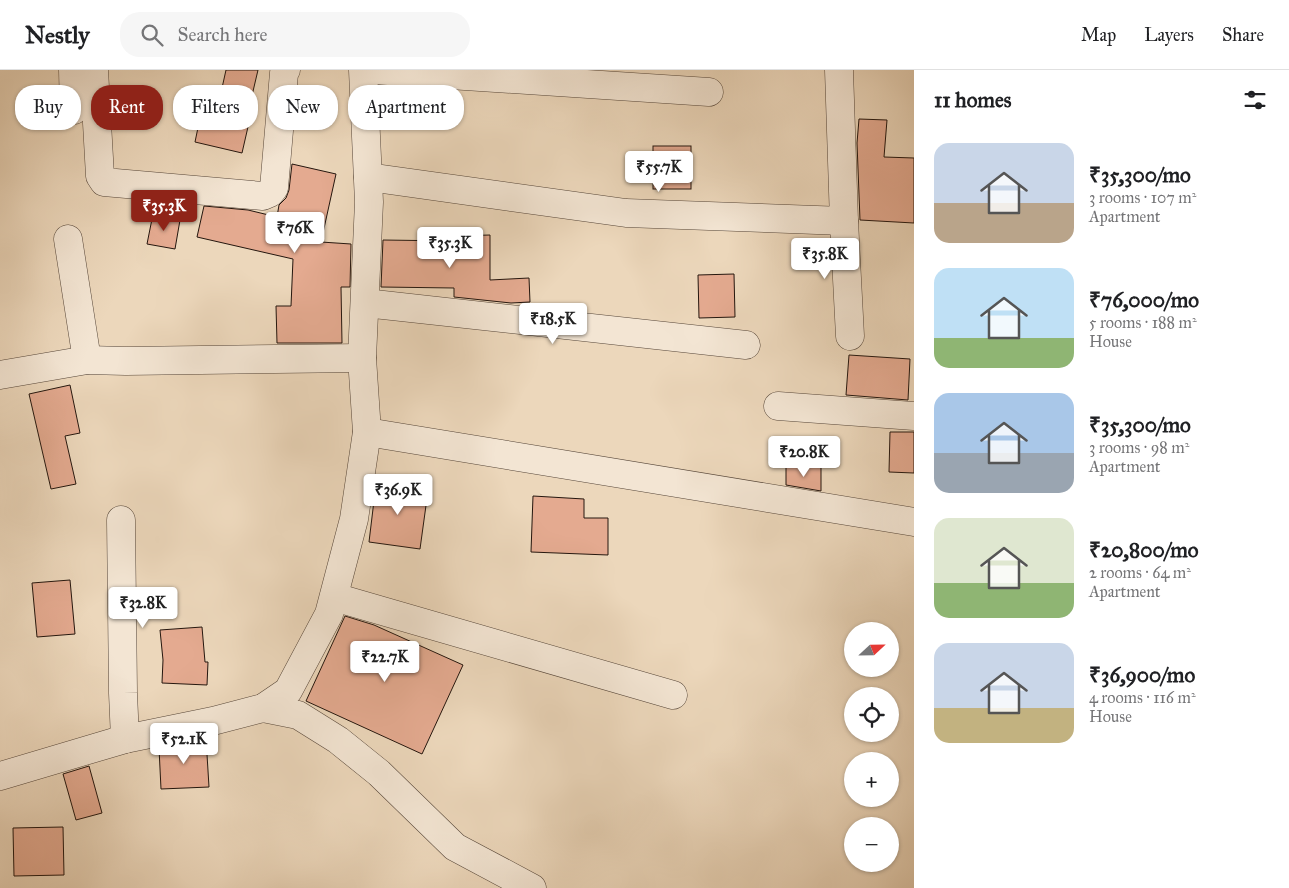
<!DOCTYPE html>
<html lang="en">
<head>
<meta charset="utf-8">
<style>
	body { margin:0; font-family:"IM FELL Great Primer",serif; background:#f6f6f6; color:#202124; height:100vh; display:flex; flex-direction:column; font-size:19px; white-space:nowrap }
	* { box-sizing:border-box; margin:0 }
	p { font-size:16px; color:#757577 }
	.icon { flex:none; width:28px; height:28px; fill:none; stroke:currentColor; stroke-width:2; stroke-linecap:round; stroke-linejoin:round }
	.map { position:relative; flex:1; overflow:hidden }
	.details { display:flex; flex-direction:column; background:#fff; width:375px }
	.details>* { flex:none }
	.hud { position:absolute; left:15px; top:15px; width:475px; height:45px; display:flex; gap:10px }
	.needle { width:32px; rotate:68deg }
	.tools { position:absolute; left:844px; top:552px; display:grid; gap:10px }
	.tools a { display:grid; place-items:center; width:55px; height:55px; border-radius:50%; background:#fff; box-shadow:0 1px 4px #0004; font-size:25px }
	.price { position:absolute; translate:-50% -42px; padding:0 11px; border-radius:5px; background:#fff; color:#222; font-size:16px; line-height:32px; filter:drop-shadow(0 1px 2px #0008) }
	.price::after { content:''; position:absolute; left:50%; top:30px; width:15px; height:11px; margin-left:-8px; background:inherit; clip-path:polygon(0 0,100% 0,50% 100%) }
	.price.selected { background:#8f2418; color:#fff }
	ul { padding:0; list-style:none }
	li { display:flex; align-items:center; gap:15px; height:125px; padding:0 20px }
	li span { display:grid; place-items:center; flex:none; width:140px; height:100px; border-radius:15px; color:#555 }
	li>.icon { margin-inline-start:auto }
	span .icon { width:60px; height:60px; fill:#fffc; stroke-width:1 }
	li b { font-size:21px }
	h2 { display:flex; justify-content:space-between; align-items:center; height:60px; padding:0 20px; font-size:21px }
	.tag { padding:0 18px; border-radius:20px; background:#fff; box-shadow:0 1px 4px #0004; font-size:18px; line-height:45px }
	.tag.selected { background:#8f2418; color:#fff }
	header { display:flex; align-items:center; gap:30px; box-sizing:border-box; height:70px; padding:0 25px; background:#fff; border-bottom:1px solid #e0e0e0 }
	header strong { font-size:24px }
	nav { display:flex; gap:28px; margin-inline-start:auto; font-size:18px }
	.search { width:350px; height:45px; background:#f6f6f6; display:flex; align-items:center; gap:12px; box-sizing:border-box; padding:0 18px; border-radius:20px; color:#757577; font-size:19px }
	main { display:flex; flex:1; min-height:0 }
	.map>svg:first-child { display:block }
</style>
</head>
<body>
<header>
<strong>Nestly</strong>
<div class="search"><svg class="icon" aria-label="search" viewBox="0 0 24 24"><circle cx="10" cy="10" r="6"/><path d="M15 15l6 6"/></svg>Search here</div>
<nav><a>Map</a><a>Layers</a><a>Share</a></nav>
</header>
<main>
<div class="map">
<svg width="914" height="818" viewBox="0 0 914 818">
	<rect width="100%" height="100%" fill="#ecd7bb"/>
	<filter id="stains"><feTurbulence type="fractalNoise" baseFrequency=".004" numOctaves="4"/><feColorMatrix values="0 0 0 0 .2 0 0 0 0 .09 0 0 0 0 .02 0 0 0 .5 -.17"/></filter>
	<radialGradient id="worn" r=".72"><stop offset=".6" stop-color="#630" stop-opacity="0"/><stop offset="1" stop-color="#630" stop-opacity=".3"/></radialGradient>
	<!-- building -->
	<g fill="#e4aa90" stroke="#24160e">
		<path d="M226 0H258L250 34 253 35 242 83 195 72 205 24 220 27Z"/>
		<path d="M859 49 887 50 884 87 914 88V153L860 150 857 73Z"/>
		<rect x="653" y="76" width="38" height="43"/>
		<path d="M292 94 336 104 321 172 351 174 350 217H341L342 273H277L276 236H291L293 189 197 167 204 136 248 140 277 147 279 135 286 128 289 120Z"/>
		<path d="M153 144 180 150 175 179 147 174Z"/>
		<path d="M490 165V210L529 208 530 232 511 233 454 227V218L381 217 383 170 454 171V166Z"/>
		<path d="M734 204 735 247 699 248 698 205Z"/>
		<path d="M849 285 910 289 908 330 846 325Z"/>
		<path d="M70 315 80 363 65 366 76 414 51 419 29 324Z"/>
		<path d="M890 362H914V403L889 402Z"/>
		<path d="M786 397H821V421L786 415Z"/>
		<path d="M376 414 428 421 420 479 369 472Z"/>
		<path d="M533 426 584 429V448H608V485L531 482Z"/>
		<path d="M70 510 75 564 37 567 32 513Z"/>
		<path d="M345 546 374 555 463 595 422 684 306 631Z"/>
		<path d="M202 557 205 592H208L207 615 162 613 163 590 160 560Z"/>
		<path d="M206 668 209 717 161 719 159 678Z"/>
		<path d="M89 696 102 743 76 750 63 704Z"/>
		<path d="M63 757 64 805 14 806 13 758Z"/>
	</g>
	<g fill="none" stroke-linecap="round" stroke-linejoin="round">
		<defs>
			<g id="minor">
				<path d="M73 0 74 40"/>
				<path d="M94 0 100 106 104 112 263 126 270 123 274 118 284 3 286 0"/>
				<path d="M373 0 709 22"/>
				<path d="M368 107 626 143 844 151 839 0"/>
				<path d="M844 151 850 266"/>
				<path d="M68 169 87 290"/>
				<path d="M365 233 746 275"/>
				<path d="M0 305 87 290 126 291 362 288"/>
				<path d="M778 336 914 346"/>
				<path d="M367 362 914 452"/>
				<path d="M121 450 123 623 125 669"/>
				<path d="M334 527 673 625"/>
				<path d="M263 638 298 645 338 670 379 703 455 777 532 818"/>
				<path d="M0 706 125 669 213 651 263 638 288 621 329 544 354 449 367 362 362 288 369 132 363 0"/>
			</g>
		</defs>
		<!-- minor casing -->
		<use href="#minor" stroke="#564639" stroke-width="29"/>
		<!-- minor -->
		<use href="#minor" stroke="#f3e5d3" stroke-width="28"/>
	</g>
	<rect width="100%" height="100%" filter="url(#stains)"/>
	<rect width="100%" height="100%" fill="url(#worn)"/>
</svg>
<div class="tools">
<a><svg class="needle" viewBox="-14 -14 28 28"><path d="M0-13l5 13h-10z" fill="#e53935"/><path d="M0 13l5-13h-10z" fill="#757577"/></svg></a>
<a><svg class="icon" aria-label="locate" viewBox="0 0 24 24"><circle cx="12" cy="12" r="6"/><path d="M12 2v4M12 18v4M2 12h4M18 12h4"/></svg></a>
<a>+</a>
<a>−</a>
</div>
<b class="price" style="left:659px;top:123px">₹55.7K</b>
<b class="price selected" style="left:164px;top:162px">₹35.3K</b>
<b class="price" style="left:295px;top:184px">₹76K</b>
<b class="price" style="left:450px;top:199px">₹35.3K</b>
<b class="price" style="left:825px;top:210px">₹35.8K</b>
<b class="price" style="left:553px;top:275px">₹18.5K</b>
<b class="price" style="left:804px;top:408px">₹20.8K</b>
<b class="price" style="left:398px;top:446px">₹36.9K</b>
<b class="price" style="left:143px;top:559px">₹32.8K</b>
<b class="price" style="left:385px;top:613px">₹22.7K</b>
<b class="price" style="left:184px;top:695px">₹52.1K</b>
<div class="hud">
<a class="tag">Buy</a>
<a class="tag selected">Rent</a>
<a class="tag">Filters</a>
<a class="tag">New</a>
<a class="tag">Apartment</a>
</div>
</div>
<section class="details">
<h2>11 homes<svg class="icon" aria-label="filters" viewBox="0 0 24 24"><path d="M4 7h16M4 17h16"/><circle cx="9" cy="7" r="2"/><circle cx="15" cy="17" r="2"/></svg></h2>
<ul>
<li><span style="background:linear-gradient(#c9d6e8 60%,#b9a48a 0)"><svg class="icon" aria-label="home" viewBox="0 0 24 24"><path d="M3 11l9-7 9 7M6 9v11h12V9"/></svg></span><div><b>₹35,300/mo</b><p>3 rooms · 107 m²</p><p>Apartment</p></div></li>
<li><span style="background:linear-gradient(#bfe0f5 70%,#8fb573 0)"><svg class="icon" aria-label="home" viewBox="0 0 24 24"><path d="M3 11l9-7 9 7M6 9v11h12V9"/></svg></span><div><b>₹76,000/mo</b><p>5 rooms · 188 m²</p><p>House</p></div></li>
<li><span style="background:linear-gradient(#a9c7e8 60%,#9aa5b1 0)"><svg class="icon" aria-label="home" viewBox="0 0 24 24"><path d="M3 11l9-7 9 7M6 9v11h12V9"/></svg></span><div><b>₹35,300/mo</b><p>3 rooms · 98 m²</p><p>Apartment</p></div></li>
<li><span style="background:linear-gradient(#dfe7d0 65%,#8fb573 0)"><svg class="icon" aria-label="home" viewBox="0 0 24 24"><path d="M3 11l9-7 9 7M6 9v11h12V9"/></svg></span><div><b>₹20,800/mo</b><p>2 rooms · 64 m²</p><p>Apartment</p></div></li>
<li><span style="background:linear-gradient(#c9d6e8 65%,#c2b280 0)"><svg class="icon" aria-label="home" viewBox="0 0 24 24"><path d="M3 11l9-7 9 7M6 9v11h12V9"/></svg></span><div><b>₹36,900/mo</b><p>4 rooms · 116 m²</p><p>House</p></div></li>
</ul>
</section>
</main>
</body>
</html>
